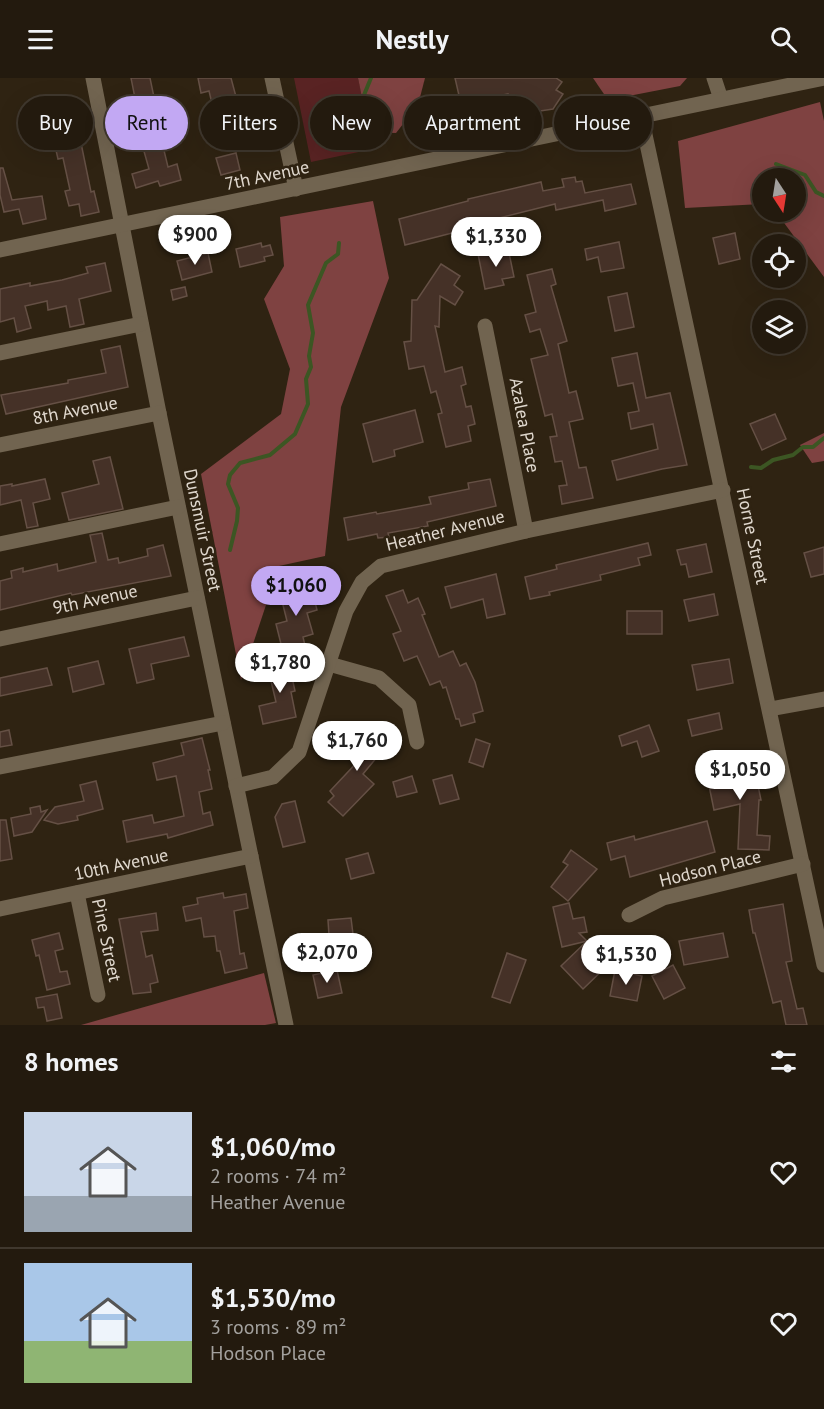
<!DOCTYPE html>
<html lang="en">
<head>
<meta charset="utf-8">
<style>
	body { margin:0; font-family:"PT Sans",sans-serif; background:#2f271c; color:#f1f3f6; height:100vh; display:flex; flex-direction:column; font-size:22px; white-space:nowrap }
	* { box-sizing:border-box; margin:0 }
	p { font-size:20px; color:#a3a19e }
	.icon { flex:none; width:33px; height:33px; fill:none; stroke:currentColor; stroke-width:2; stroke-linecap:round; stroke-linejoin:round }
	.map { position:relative; height:947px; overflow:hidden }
	.panel { display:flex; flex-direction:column; background:#231a0e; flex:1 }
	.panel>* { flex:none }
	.hud { position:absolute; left:18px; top:18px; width:789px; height:54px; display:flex; gap:12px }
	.needle { width:39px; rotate:168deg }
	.tools { position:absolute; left:752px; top:90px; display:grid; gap:12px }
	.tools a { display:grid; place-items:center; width:54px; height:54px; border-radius:50%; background:#231a0e; box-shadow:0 6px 24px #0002,0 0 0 2px #40382e; font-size:30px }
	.price { position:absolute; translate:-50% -51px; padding:0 14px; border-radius:21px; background:#fff; color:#222; font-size:20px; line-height:39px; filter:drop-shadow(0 2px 3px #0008) }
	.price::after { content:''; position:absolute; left:50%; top:36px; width:18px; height:14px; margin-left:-9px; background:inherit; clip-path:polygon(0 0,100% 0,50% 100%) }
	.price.selected { background:#c2a8f3; color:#111 }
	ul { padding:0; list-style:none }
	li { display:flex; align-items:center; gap:18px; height:150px; padding:0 24px }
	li+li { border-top:2px solid #40382e }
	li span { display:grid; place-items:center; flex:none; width:168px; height:120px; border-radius:0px; color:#555 }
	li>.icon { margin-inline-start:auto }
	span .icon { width:72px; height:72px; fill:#fffc; stroke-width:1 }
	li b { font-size:26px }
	h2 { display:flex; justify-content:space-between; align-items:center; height:72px; padding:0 24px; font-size:26px }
	.pill { padding:0 21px; border-radius:27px; background:#231a0e; box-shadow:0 6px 24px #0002,0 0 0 2px #40382e; font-size:21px; line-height:54px }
	.pill.selected { background:#c2a8f3; color:#111 }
	header { display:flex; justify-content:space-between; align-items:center; height:78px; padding:0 24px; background:#231a0e; font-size:27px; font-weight:700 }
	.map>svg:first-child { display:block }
</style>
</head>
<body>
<header><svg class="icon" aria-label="menu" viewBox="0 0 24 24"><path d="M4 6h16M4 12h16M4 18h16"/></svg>Nestly<svg class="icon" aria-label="search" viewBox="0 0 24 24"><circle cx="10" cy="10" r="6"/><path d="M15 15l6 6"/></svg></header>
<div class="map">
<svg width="824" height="947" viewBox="0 0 824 947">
	<rect width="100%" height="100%" fill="#2f2312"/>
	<!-- green -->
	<path fill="#592323" d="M294 0H358L373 71 311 84Z"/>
	<!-- forest -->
	<g fill="#7f4241">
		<path d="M358 0H425L418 27 396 55 369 54Z"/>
		<path d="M593 0H687L680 8 608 22Z"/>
		<path d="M820 24 824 43V199L776 134H795V100H762V126L685 130 678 63Z"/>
		<path d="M373 123 389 200 341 329 325 478 279 488 241 602 201 396 281 336 290 291 264 221 284 188 280 139Z"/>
		<path d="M824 355V383L812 385 800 367Z"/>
		<path d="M264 895 276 945 265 947H81Z"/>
	</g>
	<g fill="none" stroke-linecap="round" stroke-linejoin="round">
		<!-- stream -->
		<g stroke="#3c5623" stroke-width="4">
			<path d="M333 57 340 50 348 30 364 17 371 0"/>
			<path d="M776 86 805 97 816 114 824 118"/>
			<path d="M751 389 761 390 773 382 793 377 803 369H813L824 360"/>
			<path d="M230 472 237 443 238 430 228 406 230 397 240 385 270 377 295 356 308 326 306 301 311 289 309 278 313 255 308 227 326 185 338 176 339 165"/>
		</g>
	</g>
	<!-- building -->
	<g fill="#453127" stroke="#655045" stroke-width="1.5">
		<path d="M131 0H150L155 24 150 25 156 61 161 60 168 89 177 86 181 102 160 108 158 103 136 110 132 96 149 91 140 59 136 35H138Z"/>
		<path d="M198 0H231L239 30 235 31 239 50 216 55 211 39 215 38 209 13 201 15Z"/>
		<path d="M455 0H556L562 4 556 12 563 16 553 31 540 33 518 20 509 21 508 16 461 26Z"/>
		<path d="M72 21 91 114 94 113 99 134 81 138 79 126 69 128 65 113 70 112 63 80 58 81 46 28Z"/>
		<path d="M236 75 240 92 221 97 216 80Z"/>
		<path d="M0 90H3L12 122 42 118 46 141 23 146 19 131 4 134 0 117Z"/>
		<path d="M575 99 576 104 582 103 585 115 631 106 636 126 605 133 603 122 556 132 555 126 463 149 464 152 405 167 399 141 468 123V121L541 104 543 113 564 109 562 101Z"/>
		<path d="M735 155 740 181 719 186 713 160Z"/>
		<path d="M619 164 624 190 601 194 598 179 587 182 585 171Z"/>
		<path d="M261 165 262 169 270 167 273 177 264 179 265 183 240 189 236 171Z"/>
		<path d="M508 170 514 199 502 201 504 207 485 211 478 176Z"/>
		<path d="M208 175 212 194 182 202 177 183Z"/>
		<path d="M105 185 111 213 79 221 84 246 70 249 66 228 48 232 47 223 25 228 31 250 17 254 14 240 0 244V211L30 205V208L62 202 88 195 86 189Z"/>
		<path d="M441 186 460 198 454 207 463 214 455 227 440 218 439 249 435 248 445 294 462 289 466 306 461 308 466 329 471 328 475 346 468 348 471 363 446 369 438 336 442 335 436 313 431 315 424 288 409 291 404 264 411 263 412 222H417Z"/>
		<path d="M552 191 556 206 551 208 567 263 558 266 569 315 576 313 583 341 569 344 579 390 586 389 593 420 562 426 559 408 567 407 562 383 555 384 550 359 557 358 552 336 545 338 531 281 548 277 540 251 530 254 525 237 536 234 527 197Z"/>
		<path d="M185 209 187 218 173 222 171 212Z"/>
		<path d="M627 215 634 249 615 253 608 219Z"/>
		<path d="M120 268 128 309 6 336 1 317 68 305V302L106 295 101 272Z"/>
		<path d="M637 275 646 320 670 315 687 387 662 391 617 402 612 383 658 371 653 346 631 351 628 335 639 333 633 305 618 308 612 280Z"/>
		<path d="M415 332 423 364 394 372 395 378 373 384 363 346Z"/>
		<path d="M775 336 786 361 762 372 750 346Z"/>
		<path d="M110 379 123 431 69 442 62 415 99 406 93 383Z"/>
		<path d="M45 401 50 421 33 425 38 448 27 450 21 422 0 427V408L12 406V408Z"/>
		<path d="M490 401 496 428 427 444 428 448 388 455 389 459 378 460 377 456 348 462 344 440 376 434 377 436 431 426 429 419 469 411 468 405Z"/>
		<path d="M102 455 108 482 118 480 119 485 148 478 147 471 163 467 171 498 72 517 71 515 0 532V503L12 500 11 493 23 490V494L57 486 58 493 96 484 90 457Z"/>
		<path d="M648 465 651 477 638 480 640 487 600 497 601 502 549 514 550 517 530 521 525 499 557 491 556 487Z"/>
		<path d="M706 466 712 494 689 499 686 486 681 487 677 472Z"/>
		<path d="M824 469V496L811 499 804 475Z"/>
		<path d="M496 496 505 536 487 540 483 521 451 530 445 509Z"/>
		<path d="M310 504 317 532 307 535 313 556 303 559 306 572 284 578 276 546 287 543 279 511Z"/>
		<path d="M403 512 408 525 418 520 425 536 422 537 439 579 453 573 460 588 466 585 475 604 483 633 473 636 475 644 461 648 459 641H456L446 609 443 610 440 603 430 607 417 578 404 583 393 556 401 553 386 518Z"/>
		<path d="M714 516 718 537 689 543 684 522Z"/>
		<rect x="627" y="533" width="35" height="23"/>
		<path d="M184 559 189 578 151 586 154 601 137 605 129 571Z"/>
		<path d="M288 581 295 613 291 614 296 639 263 646 259 628 276 624 267 586Z"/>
		<path d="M729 581 733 605 697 612 692 587Z"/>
		<path d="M98 583 104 606 73 614 68 590Z"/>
		<path d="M47 590 52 607 0 618V600Z"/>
		<path d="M719 635 722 651 692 658 688 642Z"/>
		<path d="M649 647 659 673 642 679 637 663 622 668 619 658Z"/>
		<path d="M362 648 387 667 363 696 374 706 343 738 328 724 334 718 330 713 362 679 347 667Z"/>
		<path d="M9 652 12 667 0 669V654Z"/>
		<path d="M202 660 210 692H208L212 711 199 714 203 736 210 734 213 747 168 760 167 756 127 764 123 743 152 737 154 745 184 738 176 698 157 702 153 685 184 677 181 665Z"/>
		<path d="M476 661 490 666 483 689 469 684Z"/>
		<path d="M753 683 761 722H759L757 757 770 758 769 772 738 771 740 726 714 732 706 693Z"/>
		<path d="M452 697 459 721 440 726 433 702Z"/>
		<path d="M412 698 417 714 397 719 393 704Z"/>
		<path d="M96 703 103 731 77 738 78 742 58 746 44 742 55 729 84 723 80 707Z"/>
		<path d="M295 723 305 764 283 769 275 739 282 726Z"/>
		<path d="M40 728 41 734 47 732 32 754 14 758 11 740 31 736 30 730Z"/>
		<path d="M0 742H6L12 781 0 783Z"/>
		<path d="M707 743 715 774 630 799 625 778 611 782 607 765 634 758 635 762Z"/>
		<path d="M571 772 597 791 568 823 551 809 568 787 563 784Z"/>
		<path d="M368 775 374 795 351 801 346 781Z"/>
		<path d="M223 815 224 820 246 816 248 830 234 833 240 876 244 875 247 890 225 895 220 873H217L215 858 204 859 201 840 186 843 183 829 198 826 197 820Z"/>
		<path d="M569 825 573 841 584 839 587 854 579 855 587 863 562 869 553 829Z"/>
		<path d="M783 826 792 883 786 884 797 931 803 930 807 947H786L781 923 773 925 755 855H753L749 832Z"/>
		<path d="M156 835 158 852 141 854 146 879 152 877 158 904 150 906 151 914 133 916 119 841Z"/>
		<path d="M351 840 353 856 329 858 328 842Z"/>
		<path d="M59 855 63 871 55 873 60 894 67 893 70 906 47 912 39 877 36 878 32 862Z"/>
		<path d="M723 855 728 879 684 887 679 863Z"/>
		<path d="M587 863 609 886 583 911 561 888Z"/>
		<path d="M507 875 526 882 510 925 492 919Z"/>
		<path d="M673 887 685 910 664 921 652 898Z"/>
		<path d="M337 892 342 915 318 920 313 897Z"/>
		<path d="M615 892 642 898 637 923 610 918Z"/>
		<path d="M57 916 62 940 47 943 44 929 38 930 36 920Z"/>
	</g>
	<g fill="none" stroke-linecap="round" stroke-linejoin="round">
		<!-- minor -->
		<g stroke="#716450" stroke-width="15">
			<path d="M93 0 159 335 286 947"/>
			<path d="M272 0 296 111"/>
			<path d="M714 0 721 21"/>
			<path d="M641 38 824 887"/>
			<path d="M0 172 824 0"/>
			<path d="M485 248 526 453"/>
			<path d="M0 275 141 246"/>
			<path d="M0 367 159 335"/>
			<path d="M0 466 178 429"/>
			<path d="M0 561 197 520"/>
			<path d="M329 586 379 600 409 627 417 664"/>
			<path d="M770 631 824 621"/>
			<path d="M0 689 223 645"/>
			<path d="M236 708 273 699 299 674 346 533 362 504 381 488 526 453 723 412"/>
			<path d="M77 815 98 917"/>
			<path d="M0 831 251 778"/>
			<path d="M629 837 663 820 803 786"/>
		</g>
	</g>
	<g text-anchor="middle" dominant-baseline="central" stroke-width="5" stroke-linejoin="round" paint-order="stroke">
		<!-- street labels -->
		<g font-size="18" fill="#e0d8ce" stroke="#2f2312">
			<text transform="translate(267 97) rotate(-12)">7th Avenue</text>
			<text transform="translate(75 332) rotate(-11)">8th Avenue</text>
			<text transform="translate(525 347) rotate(79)">Azalea Place</text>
			<text transform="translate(203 452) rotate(78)">Dunsmuir Street</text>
			<text transform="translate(445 452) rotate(-14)">Heather Avenue</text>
			<text transform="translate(753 458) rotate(78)">Horne Street</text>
			<text transform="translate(95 521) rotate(-12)">9th Avenue</text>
			<text transform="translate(121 786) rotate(-12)">10th Avenue</text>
			<text transform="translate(710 790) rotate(-14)">Hodson Place</text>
			<text transform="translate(107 862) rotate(78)">Pine Street</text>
		</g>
	</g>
</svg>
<div class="tools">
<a><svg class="needle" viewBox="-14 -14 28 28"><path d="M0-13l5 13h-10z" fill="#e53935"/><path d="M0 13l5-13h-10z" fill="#a3a19e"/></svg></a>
<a><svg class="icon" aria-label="locate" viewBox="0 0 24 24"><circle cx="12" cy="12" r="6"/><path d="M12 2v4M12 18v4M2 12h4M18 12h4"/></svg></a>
<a><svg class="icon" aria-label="layers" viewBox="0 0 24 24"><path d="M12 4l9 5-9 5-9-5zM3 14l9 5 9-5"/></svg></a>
</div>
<b class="price" style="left:195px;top:188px">$900</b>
<b class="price" style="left:496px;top:190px">$1,330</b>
<b class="price selected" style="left:296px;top:539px">$1,060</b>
<b class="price" style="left:280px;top:616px">$1,780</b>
<b class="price" style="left:357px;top:694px">$1,760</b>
<b class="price" style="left:740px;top:723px">$1,050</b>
<b class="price" style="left:327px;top:906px">$2,070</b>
<b class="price" style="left:626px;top:908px">$1,530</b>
<div class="hud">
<a class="pill">Buy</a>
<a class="pill selected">Rent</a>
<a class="pill">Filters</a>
<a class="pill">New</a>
<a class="pill">Apartment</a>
<a class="pill">House</a>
</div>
</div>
<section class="panel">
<h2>8 homes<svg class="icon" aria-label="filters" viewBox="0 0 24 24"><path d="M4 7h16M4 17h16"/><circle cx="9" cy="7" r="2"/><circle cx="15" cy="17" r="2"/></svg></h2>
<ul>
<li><span style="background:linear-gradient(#c9d6e8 70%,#9aa5b1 0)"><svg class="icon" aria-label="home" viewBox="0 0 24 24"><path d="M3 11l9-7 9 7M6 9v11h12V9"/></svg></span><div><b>$1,060/mo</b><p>2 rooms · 74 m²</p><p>Heather Avenue</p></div><svg class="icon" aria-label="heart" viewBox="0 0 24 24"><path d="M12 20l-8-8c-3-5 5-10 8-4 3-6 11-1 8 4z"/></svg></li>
<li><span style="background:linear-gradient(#a9c7e8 65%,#8fb573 0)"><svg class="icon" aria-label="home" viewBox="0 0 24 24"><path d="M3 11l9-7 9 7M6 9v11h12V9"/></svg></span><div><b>$1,530/mo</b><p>3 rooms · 89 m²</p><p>Hodson Place</p></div><svg class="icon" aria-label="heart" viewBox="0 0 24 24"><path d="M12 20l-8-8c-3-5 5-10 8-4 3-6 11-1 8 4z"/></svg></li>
</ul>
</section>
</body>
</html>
